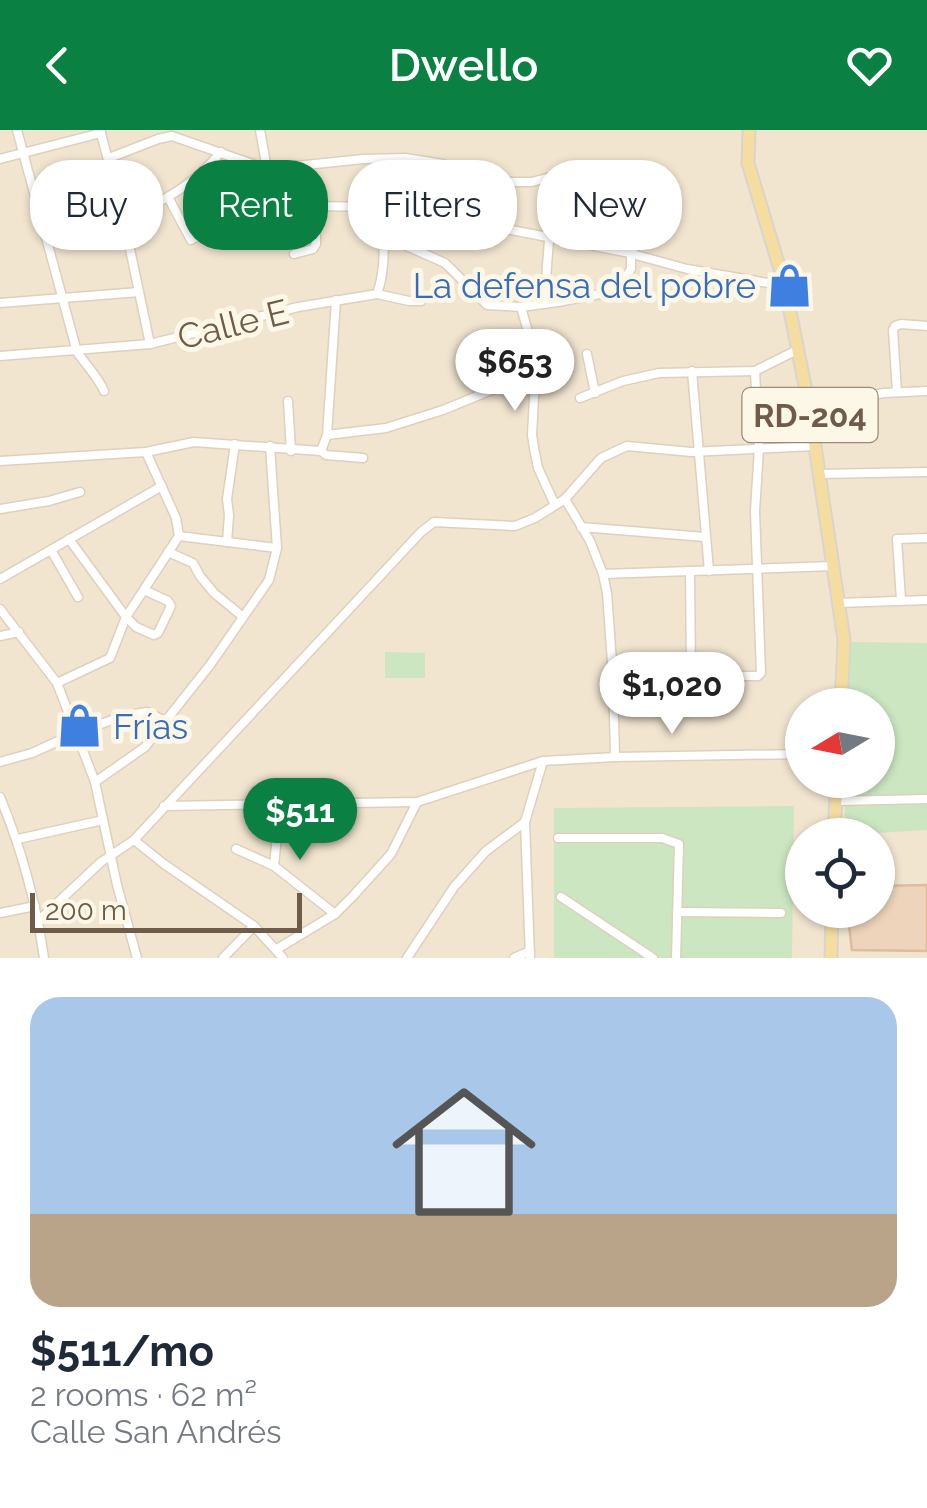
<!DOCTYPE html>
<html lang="en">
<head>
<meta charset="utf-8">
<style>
	body { margin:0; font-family:Raleway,sans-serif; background:#f6f6f7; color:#1f2937; height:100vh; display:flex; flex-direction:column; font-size:38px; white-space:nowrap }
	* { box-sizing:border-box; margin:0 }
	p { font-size:32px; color:#747a83 }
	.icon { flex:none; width:55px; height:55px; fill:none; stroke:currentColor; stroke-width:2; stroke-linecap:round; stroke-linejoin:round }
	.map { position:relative; height:828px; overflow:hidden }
	.drawer { display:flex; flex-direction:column; background:#fff; flex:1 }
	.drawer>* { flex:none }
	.top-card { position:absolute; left:30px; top:30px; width:868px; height:90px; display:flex; gap:20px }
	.needle { width:65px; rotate:260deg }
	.fabs { position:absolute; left:785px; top:558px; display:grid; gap:20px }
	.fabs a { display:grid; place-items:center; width:110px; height:110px; border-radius:50%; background:#fff; box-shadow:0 2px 8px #0004; font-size:50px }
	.scale { position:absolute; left:30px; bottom:25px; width:272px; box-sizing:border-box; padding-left:10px; border:5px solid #6f5b4a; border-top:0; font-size:28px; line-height:35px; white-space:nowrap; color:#6f5b4a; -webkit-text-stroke:8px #fdf7e7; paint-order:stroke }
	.price { position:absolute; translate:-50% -85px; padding:0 22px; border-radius:35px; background:#fff; color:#222; font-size:32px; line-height:65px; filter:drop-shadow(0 2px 5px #0008) }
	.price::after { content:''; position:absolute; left:50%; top:60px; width:30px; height:22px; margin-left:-15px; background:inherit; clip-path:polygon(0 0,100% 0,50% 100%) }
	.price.on { background:#0b8043; color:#fff }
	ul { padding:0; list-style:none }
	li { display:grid; align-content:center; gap:20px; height:530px; padding:0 30px }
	li span { display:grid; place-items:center; height:310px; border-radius:30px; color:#555 }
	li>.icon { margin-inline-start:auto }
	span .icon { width:180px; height:180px; fill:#fffc; stroke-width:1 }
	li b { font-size:42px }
	.tag { padding:0 35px; border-radius:40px; background:#fff; box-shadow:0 2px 8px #0004; font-size:35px; line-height:90px }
	.tag.on { background:#0b8043; color:#fff }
	header { display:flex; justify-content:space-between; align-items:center; height:130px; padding:0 30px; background:#0b8043; color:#fff; font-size:45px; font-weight:600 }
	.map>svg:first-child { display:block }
</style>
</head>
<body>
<header><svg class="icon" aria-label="back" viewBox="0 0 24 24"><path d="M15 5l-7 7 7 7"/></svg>Dwello<svg class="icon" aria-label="heart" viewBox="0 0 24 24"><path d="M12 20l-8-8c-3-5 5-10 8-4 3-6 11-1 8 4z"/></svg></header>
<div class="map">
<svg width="927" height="828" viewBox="0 0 927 828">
	<rect width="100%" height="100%" fill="#faf3e1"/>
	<!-- residential -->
	<path fill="#f1e5d0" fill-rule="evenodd" d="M0 0H927V828H0ZM802 575H878V650H802ZM802 705H878V780H802Z"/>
	<!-- green -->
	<g fill="#cce6c1">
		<path d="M850 512 927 513V700L844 705 846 650H878V575H848Z"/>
		<path d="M385 522 425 523V548H385Z"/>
		<path d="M794 676 792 828H554V678Z"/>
	</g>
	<!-- building -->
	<path fill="#edd4bb" stroke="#debc9d" stroke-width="2.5" d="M927 755V821L852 820 847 780H878V756Z"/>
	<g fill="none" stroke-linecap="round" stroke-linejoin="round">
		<defs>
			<g id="street">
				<path d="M17 0 77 222C86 235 98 247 104 261"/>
				<path d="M100 0 123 86 150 214"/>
				<path d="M109 28 158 9 172 6 267 39 363 29 405 28 443 34 473 46 505 52H532L576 40"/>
				<path d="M0 29 101 3"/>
				<path d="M280 38 316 106V114L313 119 294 124"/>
				<path d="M168 67 191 110C224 92 244 68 267 39L260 0"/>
				<path d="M301 76 392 77 625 122 687 139 785 156"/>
				<path d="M123 86C161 75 195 53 221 22"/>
				<path d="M467 93 473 46"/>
				<path d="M384 106 445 133 487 175 521 177 558 172 605 163 623 151 631 139V124L639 103V85L633 71 620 64 589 58"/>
				<path d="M377 164 409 171H421"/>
				<path d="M0 173 139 162"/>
				<path d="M544 174 554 47"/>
				<path d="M521 177 536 230 532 305 534 318 538 338 555 375"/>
				<path d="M587 224 595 263"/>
				<path d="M0 226 150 214 298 177 377 164C387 136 384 105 379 77"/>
				<path d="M692 241 709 441"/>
				<path d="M897 262 893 200 895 196 901 194 927 196"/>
				<path d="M580 268 623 251 659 243 755 241 797 220"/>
				<path d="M288 271 291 321"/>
				<path d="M809 276 884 263 927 261"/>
				<path d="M327 305 386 298 443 280 499 257"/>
				<path d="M321 321 326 325 363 328"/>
				<path d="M0 331 146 322 194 312 321 321 327 305 336 170"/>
				<path d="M819 344 927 342"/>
				<path d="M565 369 590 411 603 444 607 463 613 546 615 627"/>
				<path d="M0 379 49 371 80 362"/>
				<path d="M581 397 705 407"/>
				<path d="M179 406 277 418"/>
				<path d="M69 409 126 487 136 497 154 505 158 503 171 476 168 471 144 460"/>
				<path d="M227 412 229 385 227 369 235 314"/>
				<path d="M51 420 78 467"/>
				<path d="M168 422 193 433 200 446 214 463 242 486"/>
				<path d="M690 441 691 546"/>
				<path d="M603 444 833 436"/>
				<path d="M0 449 162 356"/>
				<path d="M901 470 897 409 927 408"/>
				<path d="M838 473 927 470"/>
				<path d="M0 479 57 553 95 652 117 755 137 828"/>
				<path d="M0 506 19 502"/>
				<path d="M613 546H758L761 543 755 381 759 318 755 241"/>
				<path d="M57 553 110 528 126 487 179 406 176 388 146 322"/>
				<path d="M543 631 615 627 802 624"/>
				<path d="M0 632 32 623 76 603 123 586 147 582 165 591"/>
				<path d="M95 652 145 617 210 535 269 450 277 418 270 316"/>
				<path d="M0 667C22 720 36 772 44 828"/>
				<path d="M836 671 927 669"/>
				<path d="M280 675 274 736 335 784"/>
				<path d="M164 676 417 672 543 631 525 692 486 721 454 757 407 828"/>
				<path d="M525 692 530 828"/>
				<path d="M558 708H662L679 714 676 828"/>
				<path d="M18 709 103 690"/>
				<path d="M134 710 164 734 254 796 283 828"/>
				<path d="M236 719 274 736"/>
				<path d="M561 767 653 828"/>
				<path d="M677 782 781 783"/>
				<path d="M0 783 35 776"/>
				<path d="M38 791 101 732 134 710 421 402 434 392 515 396 535 388 565 369 601 328 627 316 691 322 815 316"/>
				<path d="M277 819 335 784 353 766 391 724 417 672"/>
				<path d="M223 828 254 796"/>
				<path d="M514 828 530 821"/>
			</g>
			<g id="primary">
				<path d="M749 0 748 33 785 156 809 276 844 510 841 575"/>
				<path d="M834 705 837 650"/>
				<path d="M831 828 832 780"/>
			</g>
		</defs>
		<!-- street casing -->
		<use href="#street" stroke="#ddd0be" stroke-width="11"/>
		<!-- primary casing -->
		<use href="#primary" stroke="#dad4d0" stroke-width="15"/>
		<!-- street -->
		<use href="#street" stroke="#fff" stroke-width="8"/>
		<!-- primary -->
		<use href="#primary" stroke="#f4dd9e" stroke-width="11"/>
	</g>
	<!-- icons -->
	<defs>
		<symbol id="shop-bare" viewBox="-9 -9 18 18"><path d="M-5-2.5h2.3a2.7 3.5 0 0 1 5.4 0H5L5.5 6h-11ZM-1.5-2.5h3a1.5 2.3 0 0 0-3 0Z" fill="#3f7fe0" stroke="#fdf7e7" stroke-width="2.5" paint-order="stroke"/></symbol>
	</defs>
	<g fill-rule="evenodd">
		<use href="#shop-bare" x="758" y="124" width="63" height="63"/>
		<use href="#shop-bare" x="48" y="564" width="63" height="63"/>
	</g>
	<g text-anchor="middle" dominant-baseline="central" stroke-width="10" stroke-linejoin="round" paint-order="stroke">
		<!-- shield labels -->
		<rect fill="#fdf7e7" stroke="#9a8a79" stroke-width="2.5" x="742.5" y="258" width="135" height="54" rx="8"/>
		<g font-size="32" font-weight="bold" fill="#6f5b4a">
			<text x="810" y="285">RD-204</text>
		</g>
		<!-- shop labels -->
		<g font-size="35" fill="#366cbe" stroke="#fdf7e7" text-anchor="end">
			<text x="756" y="155">La defensa del pobre</text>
			<text x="113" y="596" text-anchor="start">Frías</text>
		</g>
		<!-- street labels -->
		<g font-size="35" fill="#6f5b4a" stroke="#fdf7e7">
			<text transform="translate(233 194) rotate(-14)">Calle E</text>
		</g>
	</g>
</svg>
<div class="fabs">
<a><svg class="needle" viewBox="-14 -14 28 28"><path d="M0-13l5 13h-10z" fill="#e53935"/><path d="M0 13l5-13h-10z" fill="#747a83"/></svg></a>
<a><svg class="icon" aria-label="locate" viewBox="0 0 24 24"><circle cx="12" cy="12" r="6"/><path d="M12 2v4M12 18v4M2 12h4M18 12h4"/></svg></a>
</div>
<div class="scale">200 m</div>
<b class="price" style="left:515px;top:284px">$653</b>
<b class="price" style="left:672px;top:607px">$1,020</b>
<b class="price on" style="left:300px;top:733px">$511</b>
<div class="top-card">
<a class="tag">Buy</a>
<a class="tag on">Rent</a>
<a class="tag">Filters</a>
<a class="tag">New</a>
</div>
</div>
<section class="drawer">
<ul>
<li><span style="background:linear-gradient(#a9c7e8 70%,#b9a48a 0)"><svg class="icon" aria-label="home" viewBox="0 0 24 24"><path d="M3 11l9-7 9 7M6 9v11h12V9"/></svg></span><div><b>$511/mo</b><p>2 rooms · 62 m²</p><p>Calle San Andrés</p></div></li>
</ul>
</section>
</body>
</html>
